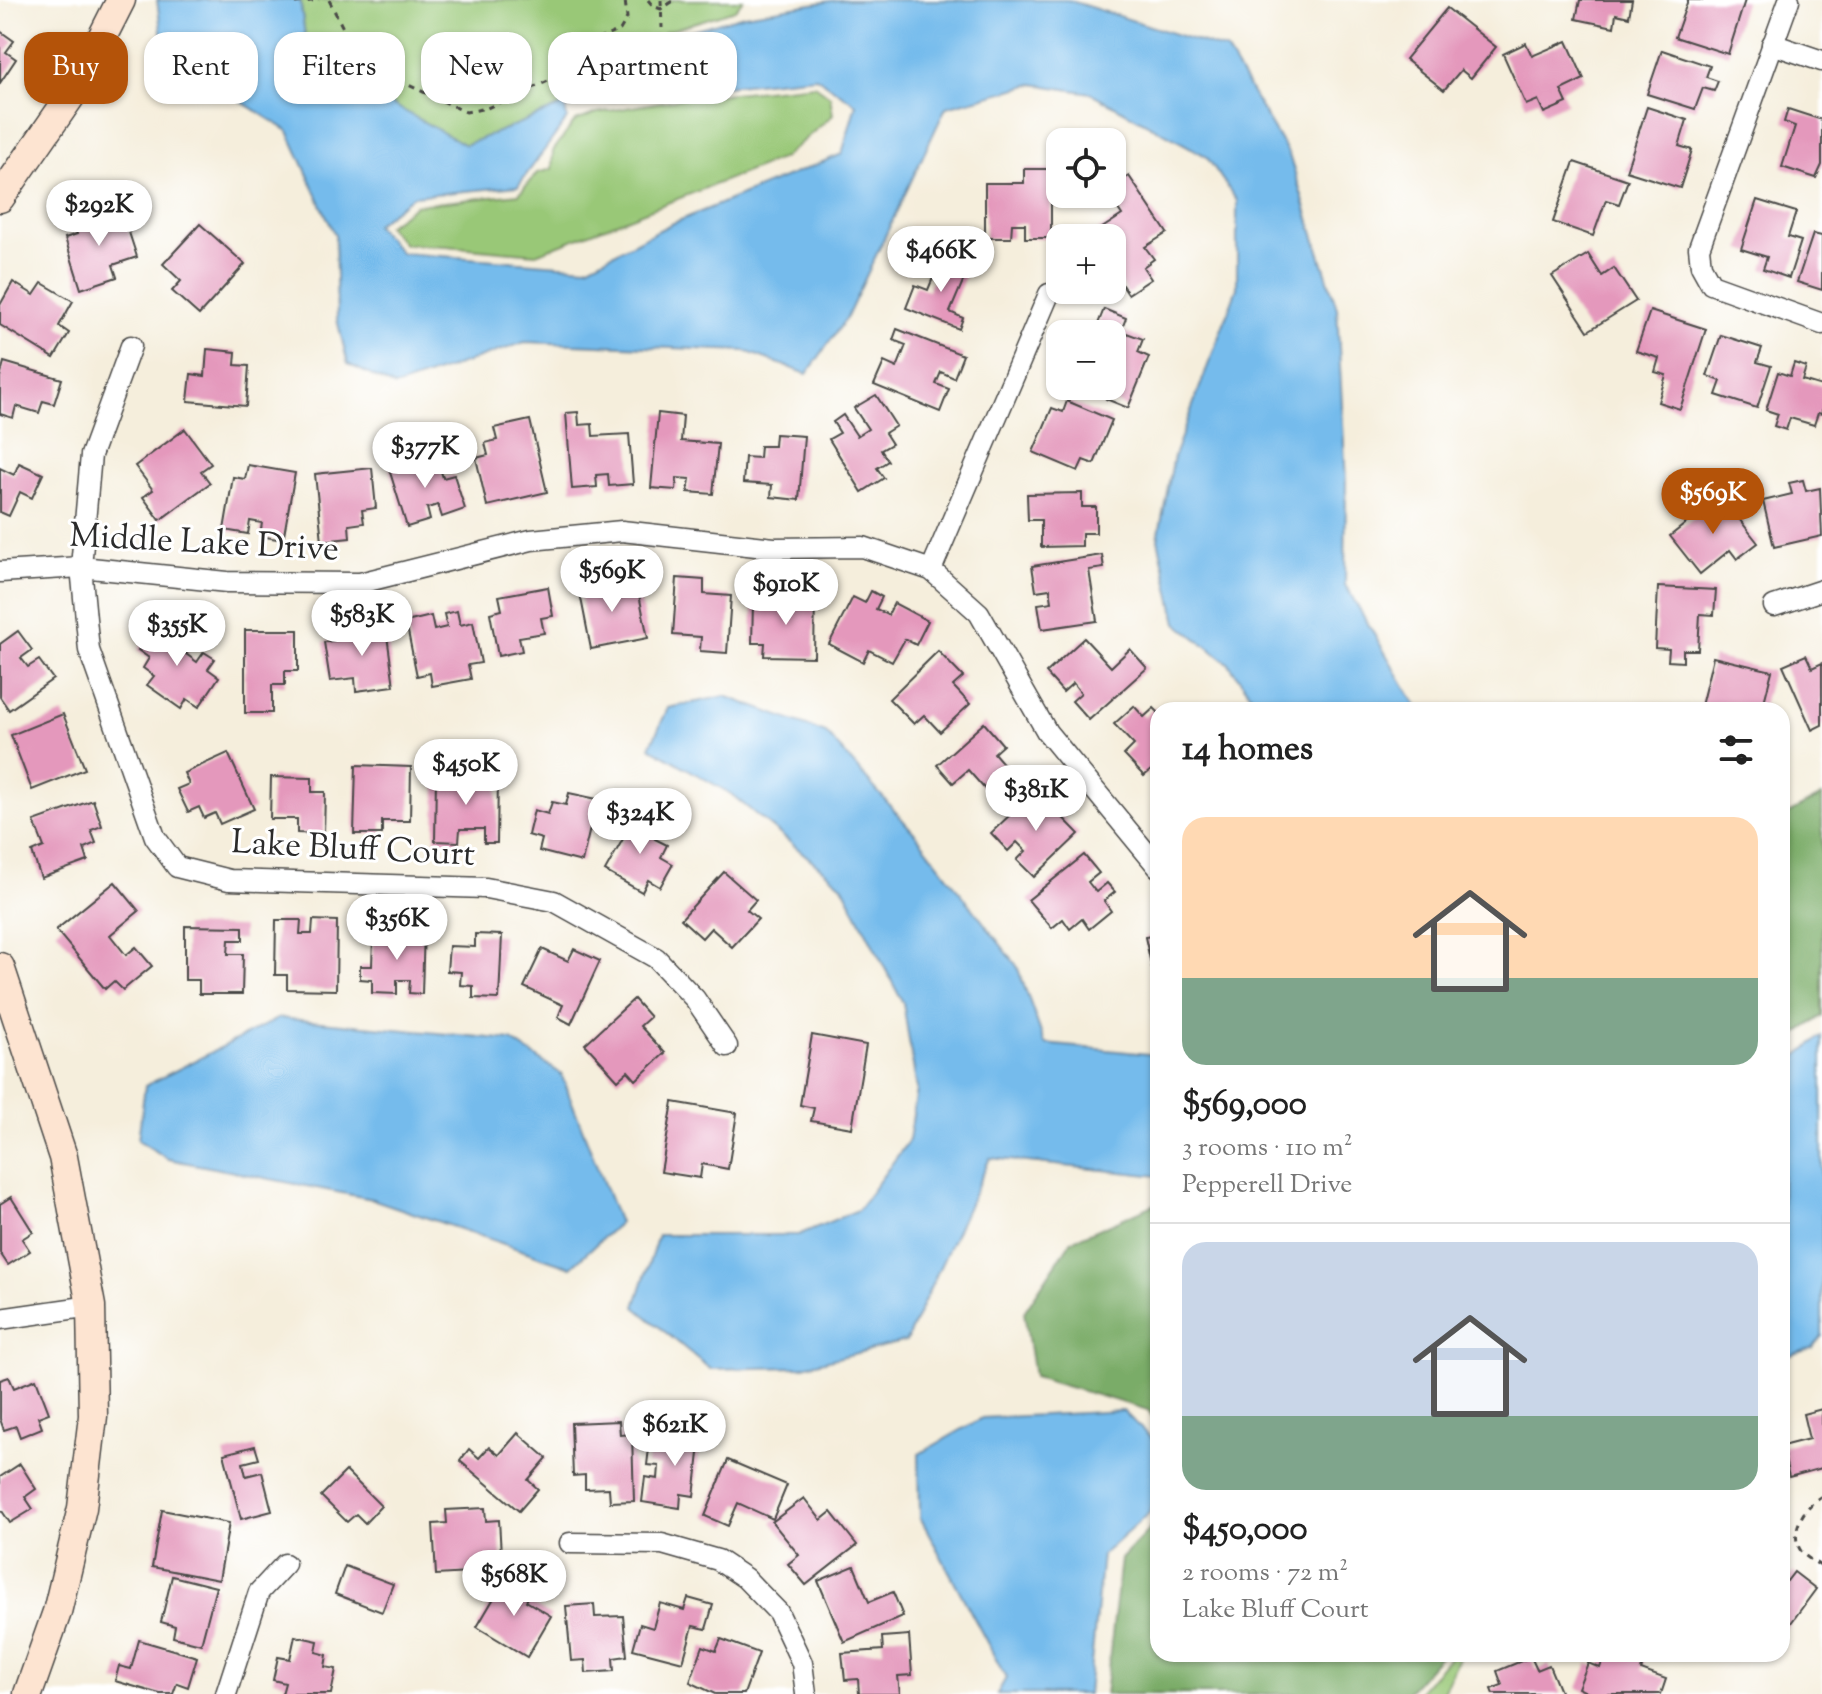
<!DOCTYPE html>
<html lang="en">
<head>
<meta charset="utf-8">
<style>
	body { margin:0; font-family:"Sorts Mill Goudy",serif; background:#f2f2f2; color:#222; height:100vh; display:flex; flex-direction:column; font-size:30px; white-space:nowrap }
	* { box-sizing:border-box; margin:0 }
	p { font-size:26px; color:#767676 }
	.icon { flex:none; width:44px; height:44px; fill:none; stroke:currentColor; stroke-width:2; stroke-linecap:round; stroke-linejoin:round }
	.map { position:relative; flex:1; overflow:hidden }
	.sheet { position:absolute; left:1150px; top:702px; width:640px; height:960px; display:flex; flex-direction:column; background:#fff; border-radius:24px; box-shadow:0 2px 6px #0004 }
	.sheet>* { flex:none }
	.banner { position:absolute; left:24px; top:32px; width:760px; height:72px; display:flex; gap:16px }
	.controls { position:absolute; left:1046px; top:128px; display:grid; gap:16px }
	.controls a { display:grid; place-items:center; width:80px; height:80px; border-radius:16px; background:#fff; box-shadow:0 2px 6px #0004; font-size:40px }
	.price { position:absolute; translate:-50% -68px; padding:0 18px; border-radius:28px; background:#fff; color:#222; font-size:26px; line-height:52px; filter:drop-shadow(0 2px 4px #0008) }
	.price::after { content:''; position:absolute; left:50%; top:48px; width:24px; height:18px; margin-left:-12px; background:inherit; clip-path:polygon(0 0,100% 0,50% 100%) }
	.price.selected { background:#b45309; color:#fff }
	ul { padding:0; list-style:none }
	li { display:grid; align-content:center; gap:16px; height:424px; padding:0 32px }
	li+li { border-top:2px solid #e0e0e0 }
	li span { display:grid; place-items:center; height:248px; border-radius:24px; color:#555 }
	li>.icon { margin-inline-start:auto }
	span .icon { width:144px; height:144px; fill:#fffc; stroke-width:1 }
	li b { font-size:34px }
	h2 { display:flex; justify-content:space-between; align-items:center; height:96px; padding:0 32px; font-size:34px }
	.chip { padding:0 28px; border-radius:24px; background:#fff; box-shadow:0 2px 6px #0004; font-size:28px; line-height:72px }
	.chip.selected { background:#b45309; color:#fff }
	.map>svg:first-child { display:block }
</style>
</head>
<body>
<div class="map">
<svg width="1822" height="1694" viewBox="0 0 1822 1694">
	<rect width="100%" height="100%" fill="#fff"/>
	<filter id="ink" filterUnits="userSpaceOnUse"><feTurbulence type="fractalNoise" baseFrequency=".0125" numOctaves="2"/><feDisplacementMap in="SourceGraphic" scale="16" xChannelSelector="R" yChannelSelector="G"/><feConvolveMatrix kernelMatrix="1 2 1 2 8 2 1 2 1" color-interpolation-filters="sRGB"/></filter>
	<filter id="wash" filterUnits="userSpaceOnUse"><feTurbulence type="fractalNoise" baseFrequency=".006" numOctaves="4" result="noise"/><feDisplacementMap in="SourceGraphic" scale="32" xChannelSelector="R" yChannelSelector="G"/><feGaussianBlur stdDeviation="1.8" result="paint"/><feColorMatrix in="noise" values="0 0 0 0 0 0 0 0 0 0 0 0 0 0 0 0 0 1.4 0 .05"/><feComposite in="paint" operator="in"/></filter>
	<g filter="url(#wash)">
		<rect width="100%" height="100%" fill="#f5eedc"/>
		<!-- green -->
		<g fill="#99c877" stroke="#627a51" stroke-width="2">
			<path d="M300 0H743L735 10 665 32 659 37 656 35 646 39 565 105 465 145 308 57Z"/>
			<path d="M815 85 830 96 833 115 783 158 536 254 446 246 404 244 387 226 416 205 519 194 537 173 552 169 553 151 575 121 597 113 684 98Z"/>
			<path d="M1452 1654H1461L1442 1694H1417Z"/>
		</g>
		<!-- forest -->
		<g fill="#7aac68" stroke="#526c4a" stroke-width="2">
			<path d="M1822 796V1016L1790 1039 1782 1052V817Z"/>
			<path d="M1158 1203V1425L1148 1410 1034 1377 1024 1312 1071 1241Z"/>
			<path d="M1158 1520V1654H1442L1406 1694H1105L1121 1559Z"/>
		</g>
		<!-- water -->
		<g fill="#75bbec" stroke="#50738c" stroke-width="2">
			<path d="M157 0H300L308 57 465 145 565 105 567 119 518 186 413 196 375 225 401 253 587 267 671 224 842 154 856 104 816 77 684 90 569 108 589 83 649 43 744 15 837 0H1068L1226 50 1289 155 1337 308 1346 483 1345 585 1419 710H1262L1228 663 1177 623 1158 539 1174 456 1237 288V201L1206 156 1091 93 1033 84 946 107 847 317 807 374 745 351 525 342 395 387 348 364 337 319 335 235 288 131 164 53Z"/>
			<path d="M725 696 826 733 917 836 1017 966 1045 1044 1158 1055V1176L990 1158 906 1341 800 1367 710 1369 635 1307 658 1235H798L858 1210 909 1140 917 1090 903 1003 842 885 731 794 650 747 668 708Z"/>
			<path d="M279 1018 511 1040 561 1074 619 1223 571 1267 372 1199 168 1159 138 1140 145 1086Z"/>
			<path d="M1822 1036V1336L1812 1348 1782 1358V1076L1787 1064Z"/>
			<path d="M1123 1411 1158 1445V1484L1149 1513 1102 1555 1088 1694H997L1006 1678 920 1517 919 1454 982 1418Z"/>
		</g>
		<g id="blocks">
			<!-- building -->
			<g fill="#e498bc">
				<path d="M1580 0H1632L1629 17 1616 14 1614 27 1576 19Z"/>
				<path d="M1688 0H1745L1728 54 1675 37Z"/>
				<path d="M1447 8 1496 47 1471 78 1461 70 1444 90 1405 59Z"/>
				<path d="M0 31 14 41 6 52 16 59 0 83Z"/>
				<path d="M1567 41 1584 79 1561 90 1567 103 1544 113 1538 100 1526 105 1503 54 1526 43 1532 56Z"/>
				<path d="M1662 50 1710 66 1706 77 1718 81 1714 91 1703 88 1695 109 1647 94Z"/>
				<path d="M1647 107 1687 120 1679 146 1692 150 1680 188 1626 171Z"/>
				<path d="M1788 109 1822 120V165L1816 178 1782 167 1795 126 1784 122Z"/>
				<path d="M1574 162 1628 180 1619 204 1606 200 1593 236 1553 222Z"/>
				<path d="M1024 169H1051V238H1025V224H1012L1011 238H985V183H1024Z"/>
				<path d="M1129 176 1167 233 1145 247 1154 259 1143 267 1151 279 1128 294 1112 270V238H1087L1122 215 1108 194H1112V187Z"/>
				<path d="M1757 200 1796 212 1788 237 1801 241 1789 278 1763 269 1767 257 1741 249Z"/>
				<path d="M110 211 113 223 125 220 137 257 113 265 117 277 81 289 65 238 77 234 73 222Z"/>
				<path d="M200 224 245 264 199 315 172 291 181 281 163 264Z"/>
				<path d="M1813 234 1822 236V290L1797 282Z"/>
				<path d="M1588 254 1602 276 1614 268 1636 301 1588 331 1552 276Z"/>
				<path d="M942 256 969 267 950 312 963 318 959 329 906 308 915 285 928 290Z"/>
				<path d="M13 282 34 295 42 283 73 301 59 326 69 333 54 358 0 325V305Z"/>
				<path d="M1104 309 1126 318 1121 331 1143 339 1138 352 1149 357 1128 408 1106 399 1112 386V334H1094Z"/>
				<path d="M1650 311 1706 329 1680 409 1658 402 1666 375 1655 372 1659 358 1636 351Z"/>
				<path d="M897 329 963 355 954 378 941 372 936 384 949 389 940 412 874 385 884 362 897 368 906 345 893 340Z"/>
				<path d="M1721 335 1762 348 1757 362 1771 366 1757 408 1716 395 1721 381 1707 376Z"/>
				<path d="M207 349 236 352 235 365 249 366 246 406 188 401 191 374 205 376Z"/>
				<path d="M4 362 62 379 54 404 43 401 39 413 16 406 13 418 0 414V377Z"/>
				<path d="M1794 363 1806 367 1802 380 1822 386V414L1818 413 1814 425 1790 418 1786 430 1774 426 1778 414 1766 410 1778 372 1790 376Z"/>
				<path d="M876 395 896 426 885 433 892 444 881 450 888 461 877 468 884 478 862 492 829 439 840 433 833 422 843 415 857 436 868 429 854 408Z"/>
				<path d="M1067 401 1112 420 1094 464 1083 460 1078 471 1033 452 1052 408 1063 412Z"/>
				<path d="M578 412 579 425 592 424 593 436 629 434 633 484 609 486 608 474 596 475 597 487 572 489 566 413Z"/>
				<path d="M658 413 683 416 681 441 718 444 713 494 688 492 690 479 677 478 676 490 651 488Z"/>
				<path d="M530 420 547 492 487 506 476 458 488 455 485 443 497 440 494 428Z"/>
				<path d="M185 429 211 464 201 471 210 483 160 520 143 497 153 490 135 466Z"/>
				<path d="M775 434 804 436 799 500 771 497 772 485 743 483 745 457 759 458 760 446H774Z"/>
				<path d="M436 455 443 478 454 475 465 509 442 517 438 505 427 508 430 520 407 527 389 469Z"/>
				<path d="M19 463 43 474 32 498 20 492 9 516 0 512V468L14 475Z"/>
				<path d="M248 465 295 473 283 540 260 536 262 523 250 521 248 534 224 530 233 477 245 479Z"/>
				<path d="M372 468 376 508 362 510 364 523 349 525 350 538 322 541 315 474Z"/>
				<path d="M1803 480 1806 491 1820 488 1822 536 1774 547 1763 501 1792 494 1789 483Z"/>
				<path d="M1082 493V507H1096V533H1082V546L1041 547V520H1028L1027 494Z"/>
				<path d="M1721 496 1758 543 1737 559 1730 550 1700 574 1670 536Z"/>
				<path d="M1102 555 1104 568 1089 570 1097 621 1042 629 1038 604 1052 602 1050 589 1036 591 1032 566Z"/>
				<path d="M606 577 609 590 637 585 648 638 591 649 578 583Z"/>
				<path d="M677 578 704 580V594L731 596 727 653 700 651 701 637 673 635Z"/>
				<path d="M548 587 553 616 541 618 544 633 519 637 522 651 498 656 490 613 502 610 499 596Z"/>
				<path d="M1658 587 1716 590 1714 615 1700 614 1698 650H1683V662L1668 661 1669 649 1655 648Z"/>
				<path d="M871 591 882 597 876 609 888 615 894 603 928 621 916 645 905 639 892 662 869 650 863 662 829 644 853 597 865 603Z"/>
				<path d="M790 592 815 593 814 657 764 656 765 643H752L753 604 790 605Z"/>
				<path d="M457 611 460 625 473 622 481 663 468 665 471 679 432 686 430 673 417 676 406 622 431 616 434 630 447 627 444 614Z"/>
				<path d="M159 620 192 644 186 654 197 662 204 652 215 659 208 669 219 677 199 707 187 699 181 709 147 685 154 676 143 668 149 658 138 650Z"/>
				<path d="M385 621 394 686 356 691 355 678 330 681 324 642 362 637 360 624Z"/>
				<path d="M245 630H298V671H285V685H272V713H245Z"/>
				<path d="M18 631 32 650 21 658 28 667 39 660 53 679 9 710 0 697V644Z"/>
				<path d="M1084 638 1111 667 1130 649 1147 668 1089 720 1072 701 1081 693 1073 683 1063 692 1046 673Z"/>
				<path d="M938 651 963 677 953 686 970 704 940 732 924 715 914 724 889 699Z"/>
				<path d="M1806 655 1812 668 1822 663V725L1812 730 1783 665Z"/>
				<path d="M1713 657 1772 671 1762 710H1718L1701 706Z"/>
				<path d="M1134 706 1144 717 1154 708 1158 712V764L1144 776 1124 755 1134 745 1114 724Z"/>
				<path d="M63 714 85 769 32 790 11 735Z"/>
				<path d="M984 723 1003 745 994 753 1013 775 990 795 968 770 953 783 937 765Z"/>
				<path d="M228 753 254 809 220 824 215 813 204 818 199 807 188 812 177 789 189 784 184 773Z"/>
				<path d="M356 765 411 767 410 821H382V834H354Z"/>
				<path d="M436 776 498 777 497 843H484V829H460L459 842 435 841Z"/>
				<path d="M271 777 312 778V792H325L324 834 297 833V819H270Z"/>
				<path d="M1036 790 1079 834 1034 877 1017 860 1026 851 1017 842 1008 851 991 833Z"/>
				<path d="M569 793 597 799 582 862 539 851 542 839 528 835 534 810 548 814 552 802 566 805Z"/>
				<path d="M93 800 102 826 91 830 96 843 84 848 88 861 41 878 32 852 44 847 34 821Z"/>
				<path d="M637 814 662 827 655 839 667 845 661 857 673 864 660 887 648 880 642 892 605 871Z"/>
				<path d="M1084 855 1099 873 1088 882 1096 892 1107 883 1115 892 1104 901 1111 911 1089 929 1082 919 1070 929 1063 919 1052 928 1028 900Z"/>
				<path d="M724 872 756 900 747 910 758 919 732 947 711 928 702 938 681 919Z"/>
				<path d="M115 882 139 911 110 935 126 955 136 947 152 966 123 990 114 981 105 989 56 930Z"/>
				<path d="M276 920H301L300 934H312L313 920 337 921 336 990 287 989V975H275Z"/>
				<path d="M185 926 243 927V940H229L228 954H243L242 994H199V980H185Z"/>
				<path d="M398 927 424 928 422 994 409 993 410 980H397V994L372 993V980L360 979V966H372L373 939 398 940Z"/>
				<path d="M475 934 502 935 499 999 473 998V986L460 985 461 972 447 971 449 946 475 947Z"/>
				<path d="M1158 935V991H1157L1145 937Z"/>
				<path d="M542 949 568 961 574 949 600 961 571 1024 558 1017 563 1005 524 987Z"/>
				<path d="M634 999 650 1017 640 1026 665 1053 636 1080 628 1071 618 1080 585 1044Z"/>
				<path d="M812 1035 866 1045 852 1128 811 1121 814 1108 800 1105Z"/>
				<path d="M673 1102 737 1113 728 1169 702 1164 700 1178 661 1172Z"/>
				<path d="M11 1197 33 1232 22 1239 30 1251 8 1265 0 1253V1204Z"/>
				<path d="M9 1377 14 1388 36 1379 49 1413 38 1417 42 1428 20 1437 16 1426 4 1430 0 1419V1380Z"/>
				<path d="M1822 1409V1468L1789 1477 1782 1446 1809 1439 1803 1414Z"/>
				<path d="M619 1421 620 1435 632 1434 634 1501 610 1502 609 1488 585 1489V1475L573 1476 571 1423Z"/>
				<path d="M676 1429 714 1435 712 1447 700 1445 694 1496 681 1494 680 1508 642 1502 645 1477 658 1479 659 1466 647 1465 650 1440 675 1443Z"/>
				<path d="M518 1433 547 1458 528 1480 538 1489 519 1511 460 1461 469 1449 479 1458 489 1447 499 1455Z"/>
				<path d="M255 1446 259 1459 243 1463 246 1476 262 1472 272 1511 241 1519 224 1454Z"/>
				<path d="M728 1460 787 1485 773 1519 738 1503 728 1526 705 1516Z"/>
				<path d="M20 1464 36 1489 25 1497 33 1509 10 1523 2 1511 0 1512V1477Z"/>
				<path d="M346 1471 381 1506 365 1523 356 1514 347 1522 321 1496Z"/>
				<path d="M804 1498 821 1520 831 1512 857 1545 806 1585 788 1564 799 1555 772 1522Z"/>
				<path d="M485 1508 486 1521 499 1520 502 1571 436 1575 433 1524 447 1523 446 1510Z"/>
				<path d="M162 1510 229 1523 219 1580 152 1567Z"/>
				<path d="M345 1566 393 1584 382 1612 335 1594Z"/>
				<path d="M854 1566 869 1602 893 1592 903 1616 844 1642 818 1581Z"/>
				<path d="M1794 1572 1816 1589 1785 1631 1782 1629V1578L1787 1581Z"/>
				<path d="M172 1576 216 1587 201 1644 173 1637 175 1626 161 1622Z"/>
				<path d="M507 1576 532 1591 526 1601 551 1616 527 1657 477 1627Z"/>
				<path d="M688 1598 713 1605 706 1629 693 1626 683 1662 633 1649 640 1624 653 1628 660 1603 684 1610Z"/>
				<path d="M594 1604 595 1617 623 1616 627 1656 613 1658 614 1671 586 1673 585 1660 571 1661 566 1606Z"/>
				<path d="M909 1635 912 1675 898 1676 900 1694H859L858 1679 845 1680 842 1653 883 1650 882 1637Z"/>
				<path d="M295 1636 318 1641 316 1652 327 1655 325 1667 336 1669 331 1694H282L285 1683 273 1680 278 1657 290 1659Z"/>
				<path d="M721 1639 759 1653 744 1694H715L690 1682 703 1646 716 1651Z"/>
				<path d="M139 1640 197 1657 188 1687 177 1683 173 1694H160L115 1681 119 1666 131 1669Z"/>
				<path d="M1605 1654H1637L1646 1658 1641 1670 1666 1679 1661 1694H1590L1578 1688 1588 1663 1600 1668Z"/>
				<path d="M1531 1657 1537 1670 1549 1665 1561 1694H1493L1491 1689 1502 1685 1497 1671Z"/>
			</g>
		</g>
	</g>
	<g filter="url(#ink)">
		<use href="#blocks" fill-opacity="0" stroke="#494846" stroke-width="2"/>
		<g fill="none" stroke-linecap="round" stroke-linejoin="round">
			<defs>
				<g id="street">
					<path d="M1789 0 1699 248 1701 266 1711 284 1822 324"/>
					<path d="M1772 44 1822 61"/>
					<path d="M131 346 91 455 81 567 89 650 155 837 177 867 229 880 486 888 554 901 656 958 695 999 727 1046"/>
					<path d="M931 570 1049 294"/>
					<path d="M0 572 81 567 227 582 360 583 531 540 622 531 774 548 863 547 931 570 979 613 1047 732 1158 867"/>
					<path d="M1774 606 1822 590"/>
					<path d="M0 1319 91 1306"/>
					<path d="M570 1543 662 1544 718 1560 745 1578 778 1612 802 1663 806 1694"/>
					<path d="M226 1694 259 1592 285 1564"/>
				</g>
				<g id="secondary">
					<path d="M0 198 77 87 121 0"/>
					<path d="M0 967 63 1157 91 1306 93 1416 82 1508 57 1612 28 1694"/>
				</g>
			</defs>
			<!-- street casing -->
			<use href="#street" stroke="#494846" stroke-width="23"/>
			<!-- secondary casing -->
			<use href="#secondary" stroke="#494846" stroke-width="31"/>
			<!-- path -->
			<g stroke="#494846" stroke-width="3" stroke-dasharray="6 6" stroke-linecap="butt">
				<path d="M329 0 343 28 388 72 402 82 466 112 487 108 548 81 580 47 620 30 627 18 625 0"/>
				<path d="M648 0 653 6 661 9 675 0"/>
				<path d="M661 0 662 28"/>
				<path d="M295 3 319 0"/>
				<path d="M1822 1496C1805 1505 1788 1532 1801 1551 1806 1558 1815 1562 1822 1567"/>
			</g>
			<!-- street -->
			<use href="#street" stroke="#fff" stroke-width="20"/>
			<!-- secondary -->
			<use href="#secondary" stroke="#fde4d1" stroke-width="28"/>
		</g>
	</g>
	<g text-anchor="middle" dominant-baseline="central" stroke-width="6" stroke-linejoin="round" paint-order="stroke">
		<!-- street labels -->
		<g font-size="34" fill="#2b2b2b" stroke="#fff">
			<text transform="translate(204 544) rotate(3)">Middle Lake Drive</text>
			<text transform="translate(353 850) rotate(3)">Lake Bluff Court</text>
		</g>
	</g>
</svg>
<div class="controls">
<a><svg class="icon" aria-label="locate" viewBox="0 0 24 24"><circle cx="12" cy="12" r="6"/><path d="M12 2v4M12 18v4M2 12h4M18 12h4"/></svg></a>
<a>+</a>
<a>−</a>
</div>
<b class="price" style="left:99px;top:248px">$292K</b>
<b class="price" style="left:941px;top:294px">$466K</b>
<b class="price" style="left:425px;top:490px">$377K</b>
<b class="price selected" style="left:1713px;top:536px">$569K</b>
<b class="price" style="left:612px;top:614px">$569K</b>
<b class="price" style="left:786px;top:627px">$910K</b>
<b class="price" style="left:362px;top:658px">$583K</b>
<b class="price" style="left:177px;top:668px">$355K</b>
<b class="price" style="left:466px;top:807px">$450K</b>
<b class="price" style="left:1036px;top:833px">$381K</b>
<b class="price" style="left:640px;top:856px">$324K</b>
<b class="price" style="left:397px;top:962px">$356K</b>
<b class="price" style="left:675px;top:1468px">$621K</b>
<b class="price" style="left:514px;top:1618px">$568K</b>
<div class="banner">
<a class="chip selected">Buy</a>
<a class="chip">Rent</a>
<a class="chip">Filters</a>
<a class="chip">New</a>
<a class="chip">Apartment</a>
</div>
<section class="sheet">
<h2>14 homes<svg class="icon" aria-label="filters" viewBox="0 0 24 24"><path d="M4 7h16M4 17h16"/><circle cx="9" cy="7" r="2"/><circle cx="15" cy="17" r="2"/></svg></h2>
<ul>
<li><span style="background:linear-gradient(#ffd9b3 65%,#7fa58c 0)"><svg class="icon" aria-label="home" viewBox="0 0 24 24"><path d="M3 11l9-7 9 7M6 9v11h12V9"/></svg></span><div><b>$569,000</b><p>3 rooms · 110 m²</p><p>Pepperell Drive</p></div></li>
<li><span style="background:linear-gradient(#c9d6e8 70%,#7fa58c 0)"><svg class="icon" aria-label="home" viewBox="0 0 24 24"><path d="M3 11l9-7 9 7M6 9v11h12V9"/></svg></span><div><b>$450,000</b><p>2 rooms · 72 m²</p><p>Lake Bluff Court</p></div></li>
</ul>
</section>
</div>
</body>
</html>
